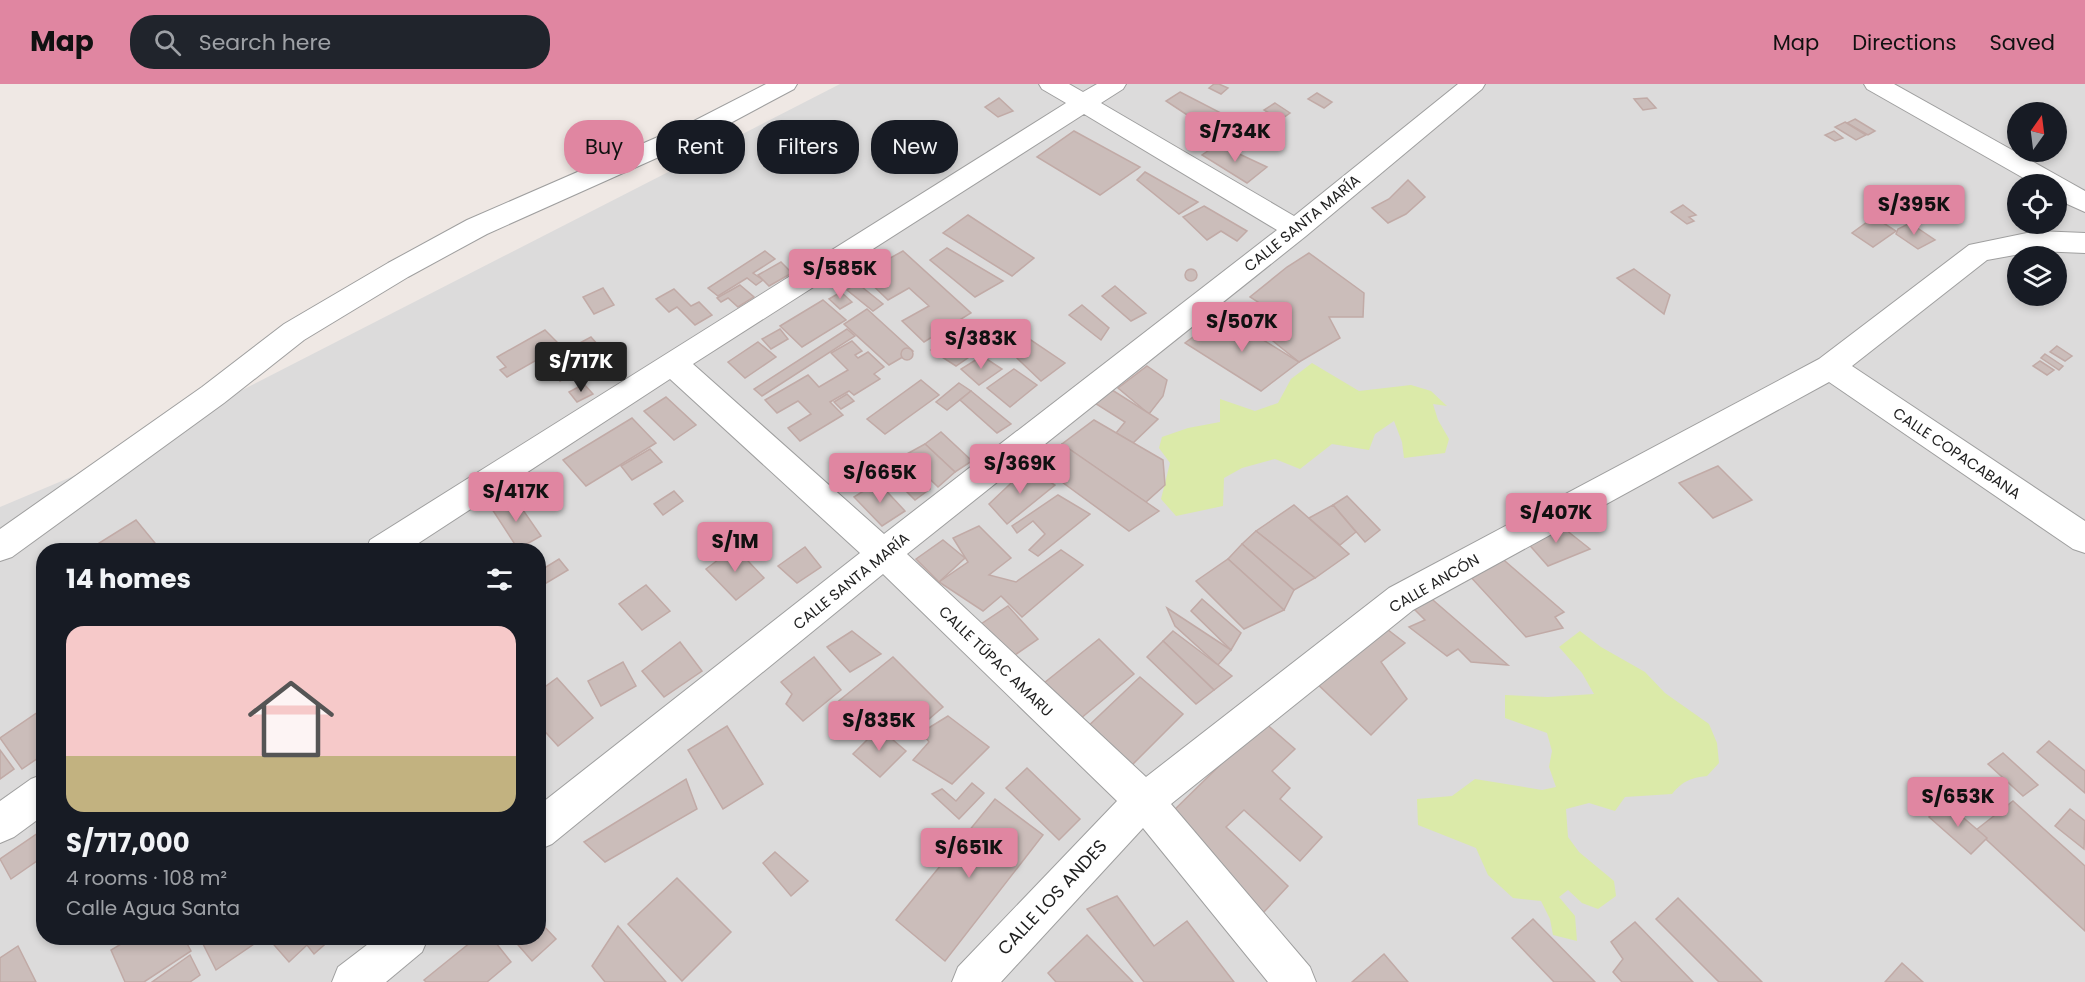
<!DOCTYPE html>
<html lang="en">
<head>
<meta charset="utf-8">
<style>
	body { margin:0; font-family:Poppins,sans-serif; background:#20242c; color:#f1f3f6; height:100vh; display:flex; flex-direction:column; font-size:22px; white-space:nowrap }
	* { box-sizing:border-box; margin:0 }
	p { font-size:20px; color:#9ea1a6 }
	.icon { flex:none; width:33px; height:33px; fill:none; stroke:currentColor; stroke-width:2; stroke-linecap:round; stroke-linejoin:round }
	.map { position:relative; flex:1; overflow:hidden }
	.sheet { position:absolute; left:36px; top:459px; width:510px; height:402px; display:flex; flex-direction:column; background:#171b24; border-radius:24px; box-shadow:0 3px 9px #0003 }
	.sheet>* { flex:none }
	.hud { position:absolute; left:564px; top:36px; width:570px; height:54px; display:flex; gap:12px }
	.needle { width:39px; rotate:14deg }
	.controls { position:absolute; left:2007px; top:18px; display:grid; gap:12px }
	.controls a { display:grid; place-items:center; width:60px; height:60px; border-radius:50%; background:#171b24; box-shadow:0 3px 9px #0003; font-size:30px }
	.price { position:absolute; translate:-50% -51px; padding:0 14px; border-radius:6px; background:#e086a1; color:#111; font-size:20px; line-height:39px; filter:drop-shadow(0 2px 3px #0008) }
	.price::after { content:''; position:absolute; left:50%; top:36px; width:18px; height:14px; margin-left:-9px; background:inherit; clip-path:polygon(0 0,100% 0,50% 100%) }
	.price.active { background:#222; color:#fff }
	ul { padding:0; list-style:none }
	li { display:grid; align-content:center; gap:12px; height:318px; padding:0 30px }
	li span { display:grid; place-items:center; height:186px; border-radius:18px; color:#555 }
	li>.icon { margin-inline-start:auto }
	span .icon { width:108px; height:108px; fill:#fffc; stroke-width:1 }
	li b { font-size:26px }
	h2 { display:flex; justify-content:space-between; align-items:center; height:72px; padding:0 30px; font-size:26px }
	.chip { padding:0 21px; border-radius:24px; background:#171b24; box-shadow:0 3px 9px #0003; font-size:21px; line-height:54px }
	.chip.active { background:#e086a1; color:#111 }
	header { display:flex; align-items:center; gap:36px; box-sizing:border-box; height:84px; padding:0 30px; background:#e086a1; color:#111 }
	header strong { font-size:28px }
	nav { display:flex; gap:33px; margin-inline-start:auto; font-size:21px }
	.search { width:420px; height:54px; background:#20242c; display:flex; align-items:center; gap:15px; box-sizing:border-box; padding:0 21px; border-radius:24px; color:#9ea1a6; font-size:22px }
	.map>svg:first-child { display:block }
</style>
</head>
<body>
<header>
<strong>Map</strong>
<div class="search"><svg class="icon" aria-label="search" viewBox="0 0 24 24"><circle cx="10" cy="10" r="6"/><path d="M15 15l6 6"/></svg>Search here</div>
<nav><a>Map</a><a>Directions</a><a>Saved</a></nav>
</header>
<div class="map">
<svg width="2085" height="898" viewBox="0 0 2085 898">
	<rect width="100%" height="100%" fill="#efe8e4"/>
	<!-- residential -->
	<path fill="#dcdbdb" fill-rule="evenodd" d="M840 0H2085V898H0V423L76 391ZM2018 28H2056V68H2018ZM2018 100H2056V140H2018ZM2018 172H2056V212H2018ZM44 466H538V854H44Z"/>
	<!-- grass -->
	<g fill="#dbeaa9">
		<path d="M1312 279 1359 307 1411 301 1431 307 1447 322 1433 320 1438 336 1449 355 1445 369 1404 374 1402 358 1394 337 1375 350 1369 366 1332 360 1300 385 1275 375 1242 384 1224 394 1223 422 1176 432 1161 415 1170 379 1159 364 1162 353 1188 344 1220 338V315L1255 327 1278 319 1291 295Z"/>
		<path d="M1580 547 1601 563 1645 588 1665 609 1709 640 1717 659 1719 679 1707 692C1690 694 1683 697 1672 710L1625 713 1615 727 1589 719 1566 725 1568 753 1579 768 1614 797 1616 812 1598 825 1582 819 1568 806 1559 813 1575 832 1577 857 1553 851 1550 835 1541 817 1513 814 1488 791 1476 764 1418 741 1417 715 1452 712 1475 695 1542 706 1556 703 1549 683 1552 667 1547 649 1505 634V611L1548 613 1594 610 1582 589 1559 563Z"/>
	</g>
	<!-- building -->
	<g fill="#cbbdba" stroke="#c1aaa6" stroke-width="1.5">
		<path d="M1214 0H1219L1228 4 1221 10 1209 4Z"/>
		<path d="M1180 8 1219 28 1201 40 1166 17Z"/>
		<path d="M1317 9 1332 18 1324 24 1308 15Z"/>
		<path d="M999 14 1013 27 998 33 985 23Z"/>
		<path d="M1647 14 1656 24 1643 26 1634 15Z"/>
		<path d="M1275 19 1290 29 1280 36 1264 26Z"/>
		<path d="M1855 35 1875 47 1868 51 1847 39Z"/>
		<path d="M1845 38 1866 51 1856 56 1835 43Z"/>
		<path d="M1074 47 1140 83 1100 111 1037 73Z"/>
		<path d="M1834 47 1843 54 1835 57 1825 51Z"/>
		<path d="M1218 60 1267 83 1247 99 1202 71Z"/>
		<path d="M1145 88 1198 118 1179 130 1137 96Z"/>
		<path d="M1408 96 1425 113 1406 130 1388 139 1372 124 1389 115Z"/>
		<path d="M1683 121 1696 131 1689 133 1694 137 1687 140 1671 128Z"/>
		<path d="M1204 122 1247 147 1237 157 1221 147 1207 156 1183 133Z"/>
		<path d="M968 131 1034 174 1012 192 943 149Z"/>
		<path d="M1874 133 1896 147 1873 163 1852 149Z"/>
		<path d="M1910 139 1935 156 1918 165 1896 150 1898 145Z"/>
		<path d="M947 164 1003 197 975 213 930 176Z"/>
		<path d="M765 167 775 175 753 189 763 196 756 201 747 194 718 212 708 204Z"/>
		<path d="M903 167 971 229 924 258 902 237 929 222 909 204 888 216 861 190Z"/>
		<path d="M1309 169 1364 209 1363 233H1329L1340 254 1299 278 1263 249 1278 231 1250 213 1287 183Z"/>
		<path d="M781 178 792 189 769 202 758 191Z"/>
		<circle cx="1191" cy="191" r="6"/>
		<path d="M1634 185 1670 211 1664 230 1617 194Z"/>
		<path d="M857 199 883 220 873 227 847 206Z"/>
		<path d="M740 201 754 213 738 223 728 214 721 218 717 214Z"/>
		<path d="M1115 202 1146 229 1131 237 1102 212Z"/>
		<path d="M603 204 614 221 594 230 583 213Z"/>
		<path d="M674 205 691 222 699 218 712 231 695 241 677 223 669 228 656 215Z"/>
		<path d="M841 208 852 218 840 225 829 215Z"/>
		<path d="M823 216 846 236 802 263 780 242Z"/>
		<path d="M1082 221 1109 244 1101 256 1069 231Z"/>
		<path d="M867 225 913 267 889 281 844 240Z"/>
		<path d="M1223 231 1299 278 1261 307 1185 259Z"/>
		<path d="M1013 244 1065 279 1041 297 998 256Z"/>
		<path d="M780 245 788 255 771 265 762 255Z"/>
		<path d="M847 245 855 252 762 312 754 305Z"/>
		<path d="M545 246 561 262 507 293 500 286 506 283 497 273Z"/>
		<path d="M956 250 978 267 956 282 931 266Z"/>
		<path d="M591 253 607 271 560 297 544 278Z"/>
		<path d="M852 257 862 267 855 271 858 274 868 268 884 283 874 290 880 295 854 311 849 307 830 318 843 331 800 357 788 344 811 330 798 317 777 329 765 316 808 291 819 303 848 286 831 269Z"/>
		<path d="M758 258 776 273 745 294 728 278Z"/>
		<path d="M2057 262 2072 272 2065 277 2050 268Z"/>
		<circle cx="907" cy="270" r="6"/>
		<path d="M2045 270 2063 282 2059 286 2041 274Z"/>
		<path d="M982 272 1002 285 979 301 961 285Z"/>
		<path d="M2040 277 2054 286 2047 291 2033 282Z"/>
		<path d="M1147 282 1167 296 1163 312 1149 330 1118 304Z"/>
		<path d="M1014 285 1037 301 1010 323 987 304Z"/>
		<path d="M921 296 939 311 885 350 867 335Z"/>
		<path d="M959 299 971 307 947 326 936 318Z"/>
		<path d="M584 300 593 310 577 318 569 308Z"/>
		<path d="M1109 304 1158 335 1133 359 1116 349 1125 338 1093 318Z"/>
		<path d="M971 307 1011 340 997 349 960 316Z"/>
		<path d="M847 310 854 317 841 325 834 318Z"/>
		<path d="M666 313 696 341 674 356 644 327Z"/>
		<path d="M632 334 656 359 586 402 563 376Z"/>
		<path d="M1094 336 1163 376 1165 401 1146 418 1062 360Z"/>
		<path d="M941 348 972 377 955 388 925 360Z"/>
		<path d="M925 360 955 388 938 403 905 371Z"/>
		<path d="M1062 360 1146 418 1159 427 1129 447 1040 382Z"/>
		<path d="M650 365 662 378 632 396 621 382Z"/>
		<path d="M900 377 930 405 915 416 886 387Z"/>
		<path d="M1718 382 1752 416 1713 434 1679 399Z"/>
		<path d="M1027 384 1055 401 1007 440 989 420Z"/>
		<path d="M878 398 905 427 882 442 854 413Z"/>
		<path d="M674 407 683 417 663 431 654 420Z"/>
		<path d="M1058 411 1090 430 1038 472 1029 466 1045 450 1033 437 1017 449 1012 442Z"/>
		<path d="M1347 412 1380 446 1365 458 1333 421Z"/>
		<path d="M514 413 541 452 518 465 492 425Z"/>
		<path d="M1294 421 1349 470 1315 494 1256 447Z"/>
		<path d="M1333 421 1356 448 1340 461 1309 434Z"/>
		<path d="M136 436 155 459 144 466H88Z"/>
		<path d="M1556 438 1590 465 1548 482 1525 456Z"/>
		<path d="M979 442 1011 474 989 491 1016 498 1061 466 1083 481 1022 533 1001 512 983 527 939 498 968 478 953 454Z"/>
		<path d="M1256 447 1315 494 1294 506 1242 460Z"/>
		<path d="M943 456 965 474 939 498 916 475Z"/>
		<path d="M1242 460 1294 506 1284 526 1228 475Z"/>
		<path d="M735 463 764 494 736 516 706 485Z"/>
		<path d="M805 463 821 483 797 499 778 482Z"/>
		<path d="M1498 471 1564 528 1555 533 1563 544 1526 553 1467 489Z"/>
		<path d="M559 475 568 486 538 504V488Z"/>
		<path d="M1228 475 1284 526 1244 545 1196 497Z"/>
		<path d="M646 501 670 527 642 546 619 520Z"/>
		<path d="M1426 510 1508 581 1471 578 1458 565 1447 572 1409 543 1425 536 1408 519Z"/>
		<path d="M1202 515 1241 549 1231 566 1191 527Z"/>
		<path d="M1008 522 1038 555 1012 573 972 546Z"/>
		<path d="M1167 524 1231 566 1218 581 1175 542Z"/>
		<path d="M1383 542 1405 559 1381 578 1407 615 1371 651 1310 593Z"/>
		<path d="M852 547 881 570 850 588 827 563Z"/>
		<path d="M1173 547 1218 581 1232 592 1214 606 1163 557Z"/>
		<path d="M1099 555 1134 590 1074 640 1039 603Z"/>
		<path d="M1163 557 1214 606 1196 620 1147 573Z"/>
		<path d="M680 558 702 587 664 613 642 587Z"/>
		<path d="M814 573 841 606 803 637 786 620 792 610 781 598Z"/>
		<path d="M893 573 943 623 908 653 884 627 855 651 830 624Z"/>
		<path d="M623 578 636 602 601 622 588 597Z"/>
		<path d="M1140 593 1183 630 1126 687 1082 648Z"/>
		<path d="M557 594 593 634 558 662 538 640V608Z"/>
		<path d="M44 624V670L22 685 0 654Z"/>
		<path d="M948 632 989 663 952 700 913 676 929 658 922 648Z"/>
		<path d="M1264 638 1295 665 1272 687 1290 704 1280 715 1322 753 1300 777 1244 726 1226 743 1288 802 1263 829 1165 735Z"/>
		<path d="M727 642 763 700 723 725 688 666Z"/>
		<path d="M879 644 906 667 880 693 853 670Z"/>
		<path d="M2049 657 2085 687V709L2037 668Z"/>
		<path d="M0 666 14 685 0 695Z"/>
		<path d="M2003 669 2038 701 2023 712 1988 680Z"/>
		<path d="M1027 684 1080 735 1059 756 1006 704Z"/>
		<path d="M686 695 697 725 605 778 584 758Z"/>
		<path d="M972 699 984 709 959 735 932 710 942 705 956 717Z"/>
		<path d="M995 715 1043 751 945 877 896 836Z"/>
		<path d="M2013 717 2085 782V847L1976 746Z"/>
		<path d="M1945 718 1987 754 1971 770 1929 733Z"/>
		<path d="M2070 725 2085 737 2084 765 2055 742Z"/>
		<path d="M44 745V772L11 795 0 775Z"/>
		<path d="M775 768 808 797 791 812 763 779Z"/>
		<path d="M677 794 731 848 682 897 628 840Z"/>
		<path d="M1117 812 1154 862 1187 837 1234 898H1144L1087 825Z"/>
		<path d="M1678 814 1762 898H1719L1656 835Z"/>
		<path d="M1533 835 1595 898H1554L1512 854Z"/>
		<path d="M538 836 556 855 532 877 512 854H538Z"/>
		<path d="M1635 838 1693 898H1622L1613 888 1623 875 1611 858Z"/>
		<path d="M618 842 666 898H605L592 882Z"/>
		<path d="M1087 851 1133 898H1056L1048 889Z"/>
		<path d="M131 854H184L191 867 144 898H125L111 866Z"/>
		<path d="M200 854H250L254 860 216 886Z"/>
		<path d="M268 854H332L314 870 307 861 289 878Z"/>
		<path d="M476 854H492L511 878 487 898H426L424 896Z"/>
		<path d="M18 862 36 898H0V874Z"/>
		<path d="M1384 870 1408 898H1352Z"/>
		<path d="M190 871 200 891 190 898H152Z"/>
		<path d="M1902 879 1923 898H1885Z"/>
	</g>
	<g fill="none" stroke-linecap="round" stroke-linejoin="round">
		<defs>
			<g id="minor">
				<path d="M766 0H797L794 5 708 51 487 150 408 193 304 256 224 319 12 473 0 477V445L202 303 284 240 388 179 467 136 690 39Z"/>
				<path d="M1039 0H1069L1083 8 1097 0H1126L1123 5 1101 19 1294 132 1458 0H1485L1482 5 1306 152 907 470 1146 693 1389 504 1819 275 1969 161 2037 147 2085 149V169L2037 167 1987 176 1852 282 2085 437V469L2073 465 1829 298 1413 526 1171 720 1310 883 1316 898H1268L1143 744 1001 898H952L958 883 1117 717 883 490 552 760 538 766V722L860 469 670 295 408 466H366L370 456 1066 19 1042 5ZM1084 30 1277 146 884 450 693 280Z"/>
				<path d="M1864 0H1894L2062 94 2085 107V128L2056 115V100H2034L1867 5Z"/>
				<path d="M44 690V731L14 753 0 759V717L31 695Z"/>
				<path d="M376 854H428L422 868 386 898H332L338 883Z"/>
			</g>
		</defs>
		<!-- minor casing -->
		<use href="#minor" stroke="#9f9f9f" stroke-width="2"/>
		<!-- minor -->
		<use href="#minor" fill="#fff" fill-rule="evenodd"/>
	</g>
	<g text-anchor="middle" dominant-baseline="central" stroke-width="4.5" stroke-linejoin="round" paint-order="stroke">
		<!-- street labels -->
		<g font-size="15" fill="#1e1e1e" stroke="#fff">
			<text transform="translate(1302 139) rotate(-39)">CALLE SANTA MARÍA</text>
			<text transform="translate(1957 369) rotate(34)">CALLE COPACABANA</text>
			<text transform="translate(851 497) rotate(-39)">CALLE SANTA MARÍA</text>
			<text transform="translate(1434 499) rotate(-30)">CALLE ANCÓN</text>
			<text transform="translate(996 577) rotate(44)">CALLE TÚPAC AMARU</text>
		</g>
		<!-- near-street labels -->
		<g font-size="18" fill="#1e1e1e" stroke="#fff">
			<text transform="translate(1052 813) rotate(-47)">CALLE LOS ANDES</text>
		</g>
	</g>
</svg>
<div class="controls">
<a><svg class="needle" viewBox="-14 -14 28 28"><path d="M0-13l5 13h-10z" fill="#e53935"/><path d="M0 13l5-13h-10z" fill="#9ea1a6"/></svg></a>
<a><svg class="icon" aria-label="locate" viewBox="0 0 24 24"><circle cx="12" cy="12" r="6"/><path d="M12 2v4M12 18v4M2 12h4M18 12h4"/></svg></a>
<a><svg class="icon" aria-label="layers" viewBox="0 0 24 24"><path d="M12 4l9 5-9 5-9-5zM3 14l9 5 9-5"/></svg></a>
</div>
<b class="price" style="left:1235px;top:79px">S/734K</b>
<b class="price" style="left:1914px;top:152px">S/395K</b>
<b class="price" style="left:840px;top:216px">S/585K</b>
<b class="price" style="left:1242px;top:269px">S/507K</b>
<b class="price" style="left:981px;top:286px">S/383K</b>
<b class="price active" style="left:581px;top:309px">S/717K</b>
<b class="price" style="left:1020px;top:411px">S/369K</b>
<b class="price" style="left:880px;top:420px">S/665K</b>
<b class="price" style="left:516px;top:439px">S/417K</b>
<b class="price" style="left:1556px;top:460px">S/407K</b>
<b class="price" style="left:735px;top:489px">S/1M</b>
<b class="price" style="left:879px;top:668px">S/835K</b>
<b class="price" style="left:1958px;top:744px">S/653K</b>
<b class="price" style="left:969px;top:795px">S/651K</b>
<div class="hud">
<a class="chip active">Buy</a>
<a class="chip">Rent</a>
<a class="chip">Filters</a>
<a class="chip">New</a>
</div>
<section class="sheet">
<h2>14 homes<svg class="icon" aria-label="filters" viewBox="0 0 24 24"><path d="M4 7h16M4 17h16"/><circle cx="9" cy="7" r="2"/><circle cx="15" cy="17" r="2"/></svg></h2>
<ul>
<li><span style="background:linear-gradient(#f6c9c9 70%,#c2b280 0)"><svg class="icon" aria-label="home" viewBox="0 0 24 24"><path d="M3 11l9-7 9 7M6 9v11h12V9"/></svg></span><div><b>S/717,000</b><p>4 rooms · 108 m²</p><p>Calle Agua Santa</p></div></li>
</ul>
</section>
</div>
</body>
</html>
